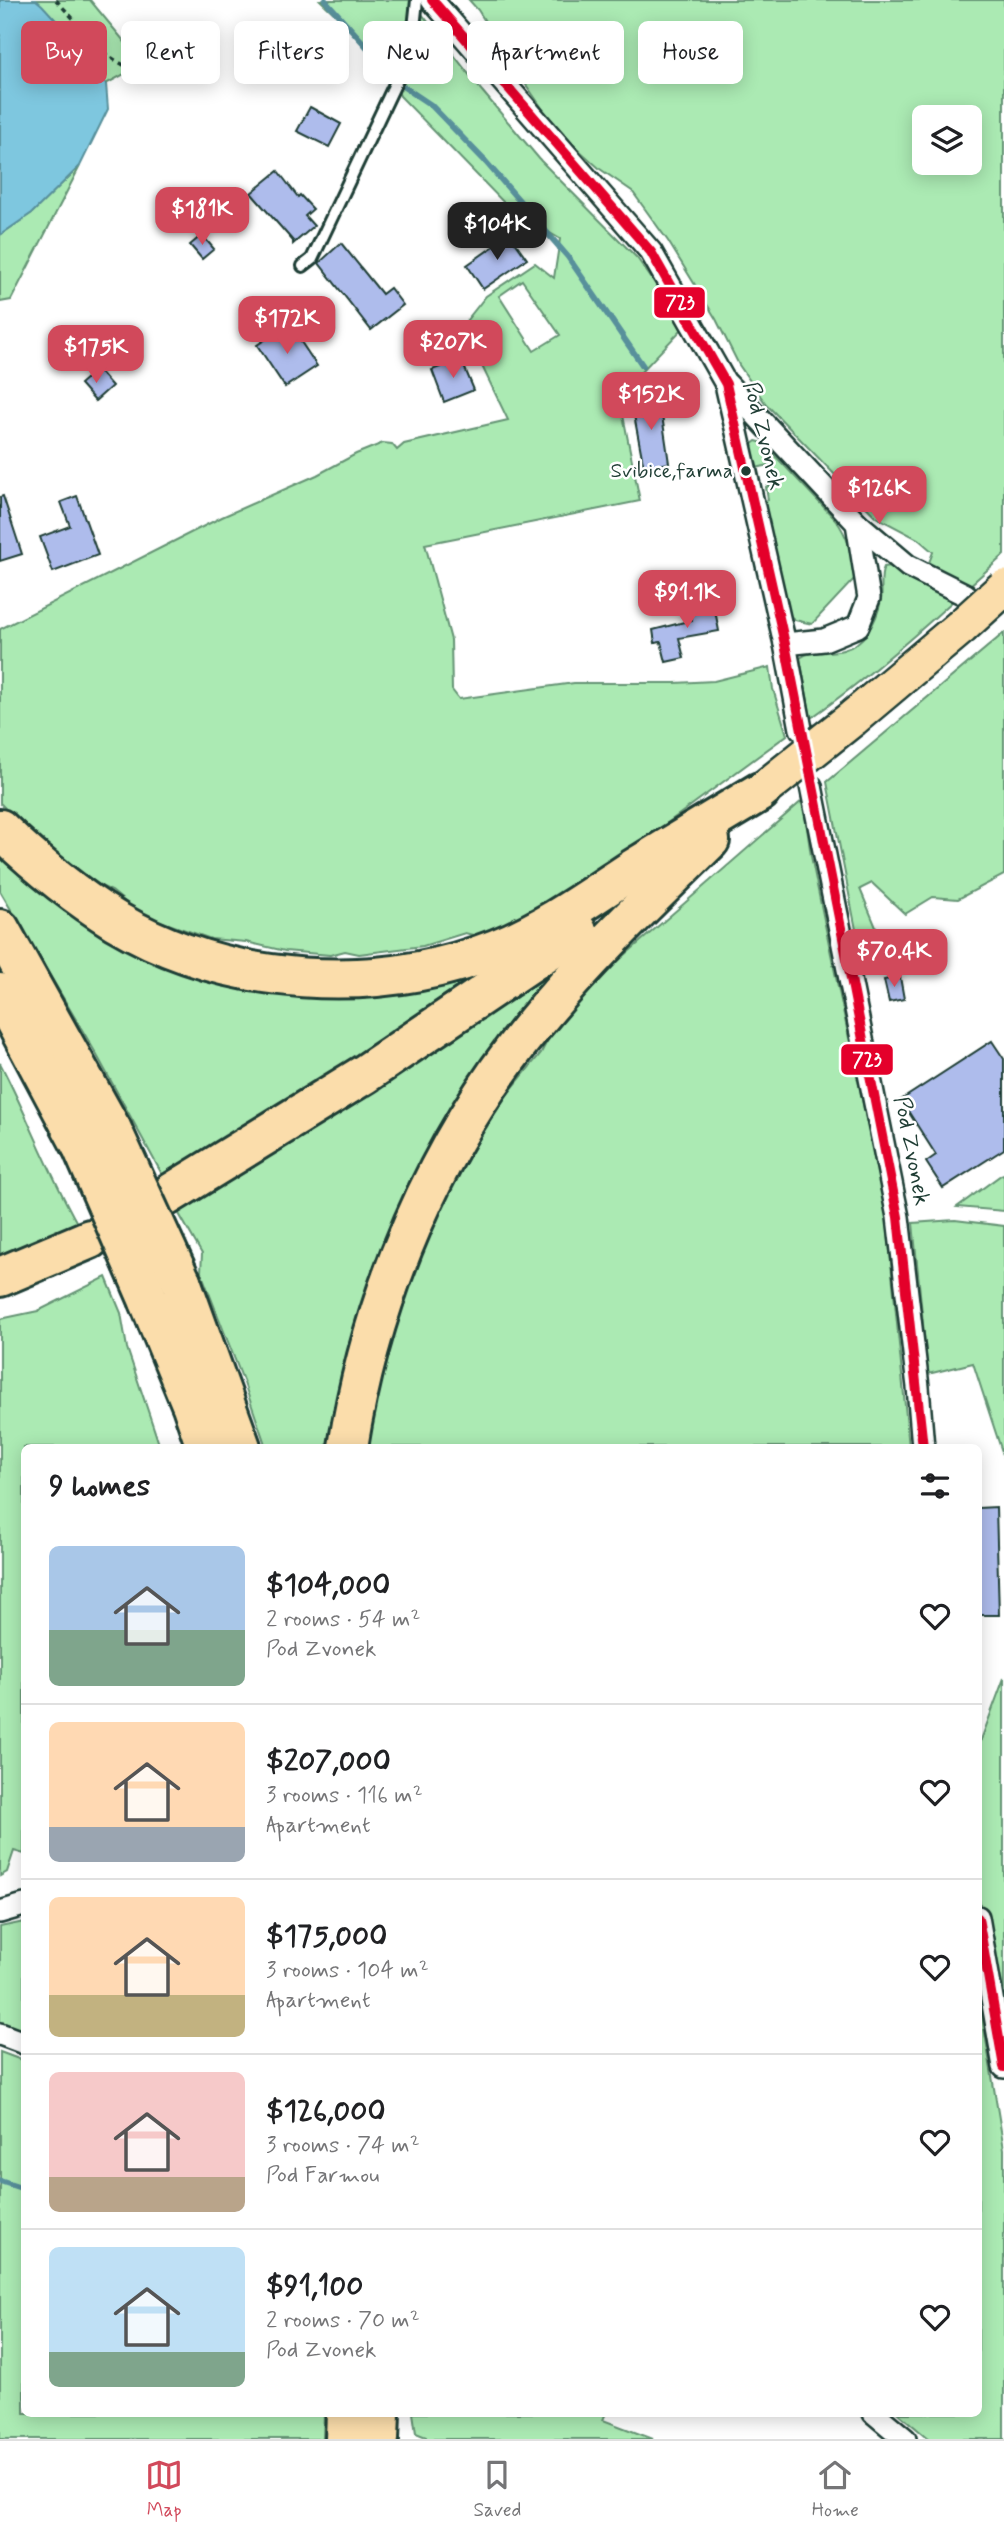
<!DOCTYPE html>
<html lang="en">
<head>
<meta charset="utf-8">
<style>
	body { margin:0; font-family:Mynerve,sans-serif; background:#f2f2f2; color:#202124; height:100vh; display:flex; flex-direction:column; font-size:26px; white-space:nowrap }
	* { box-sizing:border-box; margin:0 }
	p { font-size:23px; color:#757577 }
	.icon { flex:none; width:38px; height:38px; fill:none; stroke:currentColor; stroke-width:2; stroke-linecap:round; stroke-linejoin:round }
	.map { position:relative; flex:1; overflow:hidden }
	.drawer { position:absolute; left:21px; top:1444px; width:961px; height:973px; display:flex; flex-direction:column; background:#fff; border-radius:10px; box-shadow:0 4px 18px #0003 }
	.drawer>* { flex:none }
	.top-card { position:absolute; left:21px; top:21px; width:962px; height:63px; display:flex; gap:14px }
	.controls { position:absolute; left:912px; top:105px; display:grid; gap:14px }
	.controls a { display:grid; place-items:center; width:70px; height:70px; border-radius:10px; background:#fff; box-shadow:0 4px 18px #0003; font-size:35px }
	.price { position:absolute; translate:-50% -60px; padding:0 16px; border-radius:14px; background:#d1495b; color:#fff; font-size:23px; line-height:46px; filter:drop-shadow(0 2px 4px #0008) }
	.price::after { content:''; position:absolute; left:50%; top:42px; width:21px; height:16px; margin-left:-10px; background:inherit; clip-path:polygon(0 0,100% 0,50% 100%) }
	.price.selected { background:#222; color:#fff }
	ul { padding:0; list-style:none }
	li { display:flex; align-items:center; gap:21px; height:175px; padding:0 28px }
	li+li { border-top:2px solid #e0e0e0 }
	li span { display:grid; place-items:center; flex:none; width:196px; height:140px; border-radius:10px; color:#555 }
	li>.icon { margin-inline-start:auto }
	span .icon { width:84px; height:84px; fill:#fffc; stroke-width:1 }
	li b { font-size:30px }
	h2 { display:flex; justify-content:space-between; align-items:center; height:84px; padding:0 28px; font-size:30px }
	.tag { padding:0 24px; border-radius:10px; background:#fff; box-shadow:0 4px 18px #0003; font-size:24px; line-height:63px }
	.tag.selected { background:#d1495b; color:#fff }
	.menu { display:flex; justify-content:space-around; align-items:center; height:98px; border-top:2px solid #e0e0e0; background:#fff; font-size:19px; color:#757577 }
	.menu a { display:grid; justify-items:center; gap:4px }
	.menu .selected { color:#d1495b }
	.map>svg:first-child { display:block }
</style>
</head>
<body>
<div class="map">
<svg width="1004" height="2439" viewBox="0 0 1004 2439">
	<rect width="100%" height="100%" fill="#fff"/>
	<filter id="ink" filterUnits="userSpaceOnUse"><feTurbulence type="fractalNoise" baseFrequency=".0143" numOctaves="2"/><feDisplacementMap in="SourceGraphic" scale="14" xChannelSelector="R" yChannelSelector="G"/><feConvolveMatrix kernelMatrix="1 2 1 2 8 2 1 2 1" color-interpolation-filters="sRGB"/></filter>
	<g filter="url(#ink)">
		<!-- green -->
		<g fill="#abeab3" stroke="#659474" stroke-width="2" fill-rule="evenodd">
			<path d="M36 0H90L143 64 106 84 88 55Z"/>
			<path d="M320 0H411L482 91 541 161 637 258 685 326 619 395 640 501 425 544 451 640 452 690 459 699 574 683H675L714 681 770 667 773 689 787 735 587 882 537 910 481 937 465 933 423 946 359 954 345 951 330 955 285 951 246 942 211 939 140 914 112 891 79 876 38 842 0 803V629L222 517 317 475 356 454 383 443 392 444 397 450 404 444 508 420 470 341 455 335 486 296 535 263 554 278 560 239 510 209 400 96 383 60ZM522 280 560 335 534 351 499 296Z"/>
			<path d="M469 0H1004V555L968 587 927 568 933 552 918 539 876 517 766 404 739 365 716 319 668 241 632 191 600 169 558 131 513 66 478 10ZM924 117H970V163H924Z"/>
			<path d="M80 166 11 300 0 302V235L32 213Z"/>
			<path d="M756 441 763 443 835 519C849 537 852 555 856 577L812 624 795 620 788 614 761 502 768 500 766 487 774 484 769 465 756 468 751 454V445Z"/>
			<path d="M891 566 954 600C908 642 862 682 811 718L800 658C812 649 828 654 843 650 864 645 877 621 881 600 883 589 879 577 884 567Z"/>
			<path d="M1004 633V875L958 899 933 897 905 914 872 883 860 889 880 937 859 945 827 782Z"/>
			<path d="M803 800 811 856 831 954 886 1211 909 1447H367L387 1355 410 1282 446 1197 498 1106 541 1053 553 1030 586 989Z"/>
			<path d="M0 857 51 899 114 941 423 989 469 979 394 1033 163 1176 94 1050 0 891Z"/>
			<path d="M564 963 434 1140 409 1187 370 1279 350 1341 327 1447H266L244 1383 201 1272 202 1254 178 1212Z"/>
			<path d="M0 1063C27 1115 48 1171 77 1223L0 1256Z"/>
			<path d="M1004 1174V1211L957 1207 1001 1175Z"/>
			<path d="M955 1220 1004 1226V1458L973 1363 928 1374 913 1223Z"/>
			<path d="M106 1277 121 1313 127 1348 160 1447H24V1854L14 1851 7 1872 0 1876V1319L38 1311Z"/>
			<path d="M1004 1678V2017L978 1895V1748Z"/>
			<path d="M24 1922V2031L0 2024V1927Z"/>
			<path d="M978 1991 1004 2149V2439H929L898 2413H978Z"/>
			<path d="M0 2052 24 2061V2413H324L323 2439H0Z"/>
			<path d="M413 2413H606L603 2420 653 2439H426V2437L416 2433Z"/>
		</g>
		<!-- water -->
		<path fill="#7ec7df" stroke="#58909b" stroke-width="2" d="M0 0H36L42 5 88 55 106 84 108 109 80 166 32 213 0 235Z"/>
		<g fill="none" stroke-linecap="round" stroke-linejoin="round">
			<!-- stream -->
			<g stroke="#58909b" stroke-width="6">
				<path d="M325 0 401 85 431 105 485 161 568 257 643 366"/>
				<path d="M0 2181 24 2189"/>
			</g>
		</g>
		<!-- building -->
		<g fill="#aebcec" stroke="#1f3d34" stroke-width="2">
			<path d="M310 107 341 124 329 147 297 131Z"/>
			<path d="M278 171 298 197 300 195 313 209 305 216 314 226 293 244V241L251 193Z"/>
			<path d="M202 235 214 249 202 259 190 245Z"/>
			<path d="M510 235 527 259 483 289 467 265Z"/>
			<path d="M341 243 382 294 390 288 403 305 371 330 319 263Z"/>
			<path d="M289 324 317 366 285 387 257 345Z"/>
			<path d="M461 359 474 390 444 402 432 370Z"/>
			<path d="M97 369 112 386 95 401 80 384Z"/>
			<path d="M659 395 669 463 644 468 634 415 639 414 636 400Z"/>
			<path d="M3 496 22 554 0 561V497Z"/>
			<path d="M77 496 98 555 53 572 40 537 70 526 61 502Z"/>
			<path d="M713 600 719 631 679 638 684 658 666 662 661 642 655 643 653 630 692 620 689 605Z"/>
			<path d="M900 977 904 999 889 1002 884 980Z"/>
			<path d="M992 1041 1004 1059V1149L943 1188 926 1162 936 1155 901 1100Z"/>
			<path d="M996 1507 999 1615H978V1508Z"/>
		</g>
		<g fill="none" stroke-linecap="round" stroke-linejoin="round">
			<defs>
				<path id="lane" d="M303 266 312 259 403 67 414 28 417 0"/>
				<g id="street">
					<path d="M432 0 651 252 726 384 785 644 801 729"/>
					<path d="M727 384 857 523 869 598 858 626 824 640 785 644"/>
					<path d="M857 523 908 566 966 595"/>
					<path d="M811 786 898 1217 918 1387 923 1447"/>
					<path d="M0 1912 24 1905"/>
					<path d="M978 1917 1004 2067"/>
					<path d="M0 2034 24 2043"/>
					<path d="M874 2413 905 2439"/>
				</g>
				<path id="primary" d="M853 718 961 627"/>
				<g id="highway">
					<path d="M0 829C36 864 74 895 116 921 227 987 377 996 496 949 545 930 589 898 633 869 675 843 718 817 760 792"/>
					<path d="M0 929 112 1130"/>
					<path d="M0 993 82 1147"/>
					<path d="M165 1197 365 1074 577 931"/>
					<path d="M0 1277 90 1239"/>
					<path d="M181 1281 241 1447"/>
					<path d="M148 1299 192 1406 206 1447"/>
					<path d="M348 1447C372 1295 436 1143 534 1024 588 958 650 899 710 840"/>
					<path d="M345 2439 346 2413"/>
					<path d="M379 2439 380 2413"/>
				</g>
			</defs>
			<!-- lane casing -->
			<use href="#lane" stroke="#1f3d34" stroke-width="16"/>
			<!-- street casing -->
			<use href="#street" stroke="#1f3d34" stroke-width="26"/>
			<!-- primary casing -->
			<use href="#primary" stroke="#1f3d34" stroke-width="40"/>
			<!-- highway casing -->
			<use href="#highway" stroke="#1f3d34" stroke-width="44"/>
			<!-- path -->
			<path stroke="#1f3d34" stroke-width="3.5" stroke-dasharray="5 5" stroke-linecap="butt" d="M56 0 107 55 140 75"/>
			<!-- lane -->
			<use href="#lane" stroke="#fff" stroke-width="10"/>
			<!-- street -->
			<use href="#street" stroke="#fff" stroke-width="21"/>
			<!-- primary -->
			<use href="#primary" stroke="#fbddab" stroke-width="35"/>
			<!-- highway -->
			<use href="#highway" stroke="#fbddab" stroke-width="38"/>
			<defs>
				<g id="primary-bridge">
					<path d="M961 627 1004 588"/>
					<path d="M760 792 853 718"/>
				</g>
				<g id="highway-bridge">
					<path d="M112 1130 181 1281"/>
					<path d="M82 1147 148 1299"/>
				</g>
			</defs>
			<!-- primary-bridge casing -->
			<use href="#primary-bridge" stroke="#1f3d34" stroke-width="40" stroke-linecap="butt"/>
			<!-- highway-bridge casing -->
			<use href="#highway-bridge" stroke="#1f3d34" stroke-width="44" stroke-linecap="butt"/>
			<!-- primary-bridge -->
			<use href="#primary-bridge" stroke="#fbddab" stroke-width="35"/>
			<!-- highway-bridge -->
			<use href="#highway-bridge" stroke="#fbddab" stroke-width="38"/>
			<defs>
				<g id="bus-1">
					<path d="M432 0 651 252 726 384 785 644 898 1217 923 1447"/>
					<path d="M978 1918 1004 2067"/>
				</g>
			</defs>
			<!-- bus-1 casing -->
			<use href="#bus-1" stroke="#fff" stroke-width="16"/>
			<!-- bus-1 -->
			<use href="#bus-1" stroke="#e4002b" stroke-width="10"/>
		</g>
	</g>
	<!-- markers -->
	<circle fill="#1f3d34" stroke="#fff" stroke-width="2.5" cx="746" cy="471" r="6"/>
	<g text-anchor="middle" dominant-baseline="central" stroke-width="5" stroke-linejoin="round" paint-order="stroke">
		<!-- bus labels -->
		<g font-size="21" fill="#1f3d34" stroke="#fff" text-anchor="end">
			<text x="733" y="471">Svibice,farma</text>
		</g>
		<!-- street labels -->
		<g font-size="23" fill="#1f3d34" stroke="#fff">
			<text transform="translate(763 436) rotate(76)">Pod Zvonek</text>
			<text transform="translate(911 1151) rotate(79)">Pod Zvonek</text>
		</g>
	</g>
	<g stroke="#fff" stroke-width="2.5">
		<rect x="653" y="286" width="53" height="33" rx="7" fill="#e4002b"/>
		<rect x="840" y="1043" width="54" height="33" rx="7" fill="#e4002b"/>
	</g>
	<g font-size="19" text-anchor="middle" font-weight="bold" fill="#fff">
		<text x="680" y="309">723</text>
		<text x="867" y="1066">723</text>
	</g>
</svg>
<div class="controls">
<a><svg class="icon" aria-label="layers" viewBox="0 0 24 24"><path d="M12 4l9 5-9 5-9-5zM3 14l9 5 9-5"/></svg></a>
</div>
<b class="price" style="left:202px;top:247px">$181K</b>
<b class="price selected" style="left:497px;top:262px">$104K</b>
<b class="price" style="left:287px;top:356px">$172K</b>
<b class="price" style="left:453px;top:380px">$207K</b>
<b class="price" style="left:96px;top:385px">$175K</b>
<b class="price" style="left:651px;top:432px">$152K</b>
<b class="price" style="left:879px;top:526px">$126K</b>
<b class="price" style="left:687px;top:630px">$91.1K</b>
<b class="price" style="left:894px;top:989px">$70.4K</b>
<div class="top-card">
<a class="tag selected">Buy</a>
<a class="tag">Rent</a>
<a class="tag">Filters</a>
<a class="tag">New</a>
<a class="tag">Apartment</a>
<a class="tag">House</a>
</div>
<section class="drawer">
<h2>9 homes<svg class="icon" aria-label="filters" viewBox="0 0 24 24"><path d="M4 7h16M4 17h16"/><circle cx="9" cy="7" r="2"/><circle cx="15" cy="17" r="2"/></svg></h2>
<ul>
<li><span style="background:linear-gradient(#a9c7e8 60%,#7fa58c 0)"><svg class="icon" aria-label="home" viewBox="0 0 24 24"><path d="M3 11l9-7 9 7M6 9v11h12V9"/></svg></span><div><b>$104,000</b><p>2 rooms · 54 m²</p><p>Pod Zvonek</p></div><svg class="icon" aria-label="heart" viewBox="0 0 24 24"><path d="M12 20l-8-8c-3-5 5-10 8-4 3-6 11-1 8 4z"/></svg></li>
<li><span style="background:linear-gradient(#ffd9b3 75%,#9aa5b1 0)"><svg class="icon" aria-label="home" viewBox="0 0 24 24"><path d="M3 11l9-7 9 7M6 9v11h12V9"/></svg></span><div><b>$207,000</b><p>3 rooms · 116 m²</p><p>Apartment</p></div><svg class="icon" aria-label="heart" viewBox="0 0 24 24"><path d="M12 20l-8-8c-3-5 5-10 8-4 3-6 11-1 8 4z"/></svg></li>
<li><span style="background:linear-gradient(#ffd9b3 70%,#c2b280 0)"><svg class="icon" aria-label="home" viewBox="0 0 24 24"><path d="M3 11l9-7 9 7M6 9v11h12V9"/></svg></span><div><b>$175,000</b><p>3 rooms · 104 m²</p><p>Apartment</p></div><svg class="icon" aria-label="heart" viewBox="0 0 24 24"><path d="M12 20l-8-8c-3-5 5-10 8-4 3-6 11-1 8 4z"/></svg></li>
<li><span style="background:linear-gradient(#f6c9c9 75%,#b9a48a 0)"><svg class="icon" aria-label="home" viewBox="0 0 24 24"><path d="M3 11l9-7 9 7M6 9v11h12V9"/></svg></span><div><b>$126,000</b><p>3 rooms · 74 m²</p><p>Pod Farmou</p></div><svg class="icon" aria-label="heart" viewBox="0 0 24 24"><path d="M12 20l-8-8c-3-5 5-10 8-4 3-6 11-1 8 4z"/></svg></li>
<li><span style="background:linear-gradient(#bfe0f5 75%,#7fa58c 0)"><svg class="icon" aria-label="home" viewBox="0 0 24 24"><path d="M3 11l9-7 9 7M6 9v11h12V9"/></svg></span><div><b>$91,100</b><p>2 rooms · 70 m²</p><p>Pod Zvonek</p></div><svg class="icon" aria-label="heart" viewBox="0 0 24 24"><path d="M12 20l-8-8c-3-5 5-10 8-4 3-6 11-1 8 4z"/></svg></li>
</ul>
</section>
</div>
<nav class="menu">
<a class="selected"><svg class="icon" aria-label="map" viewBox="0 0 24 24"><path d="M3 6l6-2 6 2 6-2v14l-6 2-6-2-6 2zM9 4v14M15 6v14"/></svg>Map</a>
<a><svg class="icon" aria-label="saved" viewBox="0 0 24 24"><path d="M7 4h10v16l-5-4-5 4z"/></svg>Saved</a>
<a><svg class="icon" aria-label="home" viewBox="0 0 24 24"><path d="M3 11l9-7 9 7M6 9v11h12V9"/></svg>Home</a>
</nav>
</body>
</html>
